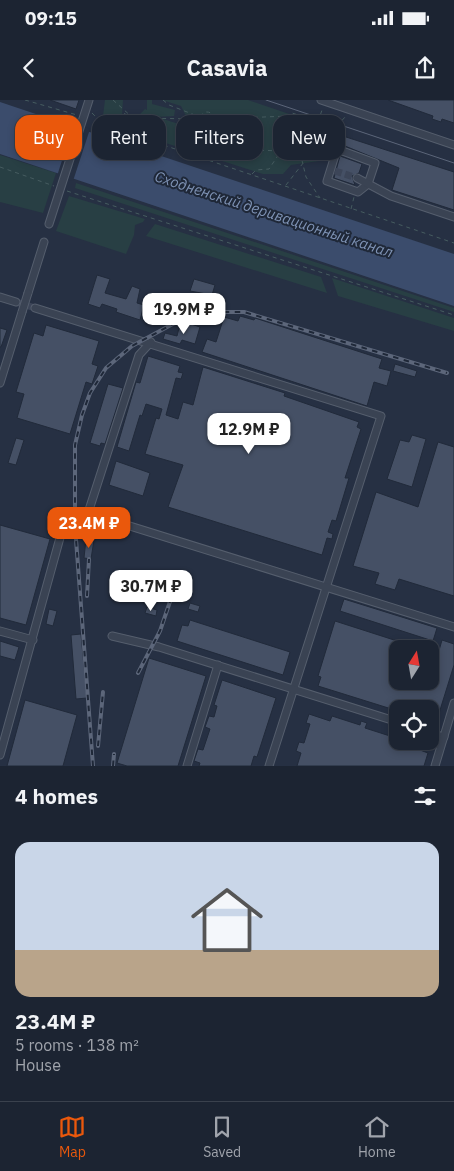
<!DOCTYPE html>
<html lang="en">
<head>
<meta charset="utf-8">
<style>
	body { margin:0; font-family:"IBM Plex Sans",sans-serif; background:#252c3a; color:#f1f3f6; height:100vh; display:flex; flex-direction:column; font-size:19px; white-space:nowrap }
	* { box-sizing:border-box; margin:0 }
	p { font-size:16px; color:#a0a4ac }
	.icon { flex:none; width:28px; height:28px; fill:none; stroke:currentColor; stroke-width:2; stroke-linecap:round; stroke-linejoin:round }
	.map { position:relative; height:666px; overflow:hidden }
	.sheet { display:flex; flex-direction:column; background:#1c2432; flex:1 }
	.sheet>* { flex:none }
	.hud { position:absolute; left:15px; top:15px; width:425px; height:45px; display:flex; gap:10px }
	.needle { width:32px; rotate:11deg }
	.tools { position:absolute; left:389px; top:540px; display:grid; gap:10px }
	.tools a { display:grid; place-items:center; width:50px; height:50px; border-radius:10px; background:#1c2432; box-shadow:0 2px 8px #0003,0 0 0 1px #3a414d; font-size:25px }
	.price { position:absolute; translate:-50% -42px; padding:0 11px; border-radius:10px; background:#fff; color:#222; font-size:16px; line-height:32px; filter:drop-shadow(0 1px 2px #0008) }
	.price::after { content:''; position:absolute; left:50%; top:30px; width:15px; height:11px; margin-left:-8px; background:inherit; clip-path:polygon(0 0,100% 0,50% 100%) }
	.price.active { background:#ea580c; color:#fff }
	ul { padding:0; list-style:none }
	li { display:grid; align-content:center; gap:10px; height:265px; padding:0 15px }
	li span { display:grid; place-items:center; height:155px; border-radius:15px; color:#555 }
	li>.icon { margin-inline-start:auto }
	span .icon { width:90px; height:90px; fill:#fffc; stroke-width:1 }
	li b { font-size:21px }
	h2 { display:flex; justify-content:space-between; align-items:center; height:60px; padding:0 15px; font-size:21px }
	.tag { padding:0 18px; border-radius:15px; background:#1c2432; box-shadow:0 2px 8px #0003,0 0 0 1px #3a414d; font-size:18px; line-height:45px }
	.tag.active { background:#ea580c; color:#fff }
	.status { display:flex; justify-content:space-between; align-items:center; height:35px; padding:0 25px; background:#1c2432; direction:ltr }
	.status svg { height:14px; fill:currentColor }
	header { display:flex; justify-content:space-between; align-items:center; height:65px; padding:0 15px; background:#1c2432; font-size:22px; font-weight:700 }
	.dock { display:flex; justify-content:space-around; align-items:center; height:70px; border-top:1px solid #3a414d; background:#1c2432; font-size:14px; color:#a0a4ac }
	.dock a { display:grid; justify-items:center; gap:2px }
	.dock .active { color:#ea580c }
	.map>svg:first-child { display:block }
</style>
</head>
<body>
<div class="status"><b>09:15</b><svg viewBox="0 0 49 12"><path d="M0 12V9h3v3zM5 12V6h3v6zM10 12V3h3v9zM15 12V0h3v12zM26 1h20v11H26zM47 4h2v5h-2z"/></svg></div>
<header><svg class="icon" aria-label="back" viewBox="0 0 24 24"><path d="M15 5l-7 7 7 7"/></svg>Casavia<svg class="icon" aria-label="share" viewBox="0 0 24 24"><path d="M12 15V3M7 8l5-5 5 5M5 13v7h14v-7"/></svg></header>
<div class="map">
<svg width="454" height="666" viewBox="0 0 454 666">
	<rect width="100%" height="100%" fill="#263043"/>
	<!-- green -->
	<g fill="#283f44">
		<path d="M105 0H123L122 16 113 22 103 16Z"/>
		<path d="M147 0H152V4L175 10 174 16 157 17 185 26 190 24 181 6 162 0H248L336 30 326 60 291 65 283 74H263L153 39 141 31 140 14 145 9 147 10Z"/>
		<path d="M0 55 56 73 43 113 0 102Z"/>
		<path d="M76 83 454 208V212L75 88Z"/>
		<path d="M69 96 145 119 143 122 135 125 134 135 126 154 56 131Z"/>
		<path d="M155 124 321 177 327 193 146 136Z"/>
		<path d="M332 178 454 218V231L338 196Z"/>
	</g>
	<!-- water -->
	<path fill="#3b4c6c" d="M0 2 454 154V206L0 54Z"/>
	<!-- pier -->
	<path fill="#263043" d="M74 23 90 29 73 81 57 76Z"/>
	<!-- building -->
	<g fill="#455065" stroke="#212a3a">
		<path d="M50 0H79L76 9Z"/>
		<path d="M388 0H454V23L442 19 441 22 432 19 433 16Z"/>
		<path d="M343 36 454 72V110L392 90 399 68 340 44Z"/>
		<path d="M340 56 362 64 359 73 352 76 355 85 334 78Z"/>
		<path d="M97 175 110 179 105 193 126 199 132 186 140 189 137 203 144 205 140 220 116 212 117 209 102 204 100 208 88 204Z"/>
		<path d="M194 179 215 185 212 195 190 191Z"/>
		<path d="M240 216 254 220 255 218 382 259 379 268 391 271 387 286 374 282 367 306 202 252 207 239 216 242 224 217 238 221Z"/>
		<path d="M188 223 200 227 195 244 182 240 180 244 163 239 165 233 177 236 179 228 186 230Z"/>
		<path d="M46 225 99 241 92 264 98 266 92 284 86 282 70 334 17 318 24 294 16 292 34 233 43 236Z"/>
		<path d="M0 228 7 230 1 247H0Z"/>
		<path d="M148 256 180 266 178 272 183 273 181 279 176 278 166 315 178 319 183 302 193 305 203 267 285 293 284 296 359 322 357 327 361 329 345 378H349L336 421 332 420 328 432 333 434 332 439 327 438 322 455 168 407 183 365 145 354 156 318 159 319 162 309 146 304 142 316 140 315 129 351 117 347 136 282 140 283Z"/>
		<path d="M395 264 417 271 415 277 393 271Z"/>
		<path d="M108 284 123 288 105 344 101 343 100 346 90 343Z"/>
		<path d="M412 335 426 339 412 387 387 379 400 340 409 342Z"/>
		<path d="M16 338 24 340 16 365 8 363Z"/>
		<path d="M438 342 454 347V496L399 479 395 490 375 484 379 473 353 466 376 392 418 407Z"/>
		<path d="M116 361 150 373 143 396 109 385Z"/>
		<path d="M0 425 50 439 26 525 0 518Z"/>
		<path d="M86 439 94 440 91 459 84 458Z"/>
		<path d="M111 475 135 480 136 489 131 492 125 487 109 482Z"/>
		<path d="M344 499 437 528 433 541 340 511Z"/>
		<path d="M190 503 200 506 198 512 188 509Z"/>
		<path d="M147 507 157 510 156 516 145 513Z"/>
		<path d="M49 509 57 511 53 526 46 524Z"/>
		<path d="M190 520 290 552 283 575 177 541 182 525 188 526Z"/>
		<path d="M335 521 419 548 398 549V581H430V551L438 554 442 540 454 544V565L436 623 430 621V609H398V611L318 586 321 577 318 576Z"/>
		<path d="M81 534 87 598 76 599 71 535Z"/>
		<path d="M0 541 19 547 15 560 0 556Z"/>
		<path d="M149 558 206 576 178 666H127L117 663Z"/>
		<path d="M222 580 276 598 257 657 254 656 251 666H199L200 663 194 661 198 649 203 650 210 629 205 627 209 616 214 617 217 606 214 605Z"/>
		<path d="M25 600 77 615 63 666H7Z"/>
		<path d="M309 614 330 621 332 616 360 625 361 621 367 623 365 628 390 636V634L398 636V641L408 643 412 641 422 644 420 650 428 653 424 666H297L301 653 296 651 299 642 304 643 310 624 306 623Z"/>
	</g>
	<g fill="none" stroke-linecap="round" stroke-linejoin="round">
		<!-- minor-tunnel -->
		<g stroke="#3c4558" stroke-width="7" stroke-dasharray="7 3.5" stroke-linecap="butt">
			<path d="M335 71 357 78"/>
			<path d="M16 202 35 208"/>
		</g>
		<defs>
			<g id="minor">
				<path d="M321 0 454 45"/>
				<path d="M337 49 375 63 368 84 358 92 327 81Z"/>
				<path d="M357 78 391 96 454 117"/>
				<path d="M49 124 89 0"/>
				<path d="M28 193 44 142"/>
				<path d="M0 197 16 202"/>
				<path d="M35 208 381 316 269 666"/>
				<path d="M0 283 22 212"/>
				<path d="M88 413 139 255 151 242"/>
				<path d="M0 531 33 540"/>
				<path d="M112 536 159 547 398 622"/>
				<path d="M430 633 444 637"/>
				<path d="M0 655 66 416 88 413 454 527"/>
				<path d="M187 666 218 565"/>
				<path d="M435 666 454 603"/>
			</g>
		</defs>
		<!-- minor casing -->
		<use href="#minor" stroke="#555e6d" stroke-width="9"/>
		<!-- path -->
		<g stroke="#465c60" stroke-width="1" stroke-dasharray="4 4" stroke-linecap="butt">
			<path d="M25 0 77 15"/>
			<path d="M113 0 133 18 200 19"/>
			<path d="M163 0 169 5 200 17"/>
			<circle cx="207" cy="19" r="7"/>
			<path d="M92 13 104 25 454 143"/>
			<path d="M214 19 289 16 292 13 335 27"/>
			<path d="M213 22 252 50 313 52 346 16"/>
			<path d="M318 22 323 7"/>
			<path d="M337 28 340 39"/>
			<path d="M117 30 125 13"/>
			<path d="M300 52 306 77 320 98"/>
			<path d="M0 67 54 86"/>
			<path d="M252 74 256 70 269 69 281 51"/>
			<path d="M286 85 311 53"/>
			<path d="M67 91 454 215"/>
			<path d="M351 109 354 97"/>
		</g>
		<!-- minor -->
		<use href="#minor" stroke="#3a4353" stroke-width="7"/>
		<!-- tram -->
		<path stroke="#5c667a" stroke-width="1" d="M266 0 454 63"/>
		<defs>
			<g id="rail">
				<path d="M166 208 204 210"/>
				<path d="M87 496 89 459"/>
				<path d="M138 573 160 531 179 475"/>
				<path d="M98 646 103 592"/>
				<path d="M93 666 75 426V345L82 315 90 293 106 268 132 246 182 219 212 212H244L447 273"/>
				<path d="M113 666 114 654"/>
			</g>
		</defs>
		<!-- rail casing -->
		<use href="#rail" stroke="#5c667a" stroke-width="4"/>
		<!-- rail -->
		<use href="#rail" stroke="#1f2838" stroke-width="2" stroke-dasharray="5.5" stroke-linecap="butt"/>
		<defs>
			<path id="minor-bridge" d="M22 212 28 193"/>
		</defs>
		<!-- minor-bridge casing -->
		<use href="#minor-bridge" stroke="#555e6d" stroke-width="9" stroke-linecap="butt"/>
		<!-- minor-bridge -->
		<use href="#minor-bridge" stroke="#3a4353" stroke-width="7"/>
	</g>
	<g text-anchor="middle" dominant-baseline="central" stroke-width="4" stroke-linejoin="round" paint-order="stroke">
		<!-- water labels -->
		<g font-size="15" font-style="italic" fill="#7e92b4" stroke="#1f2838">
			<text transform="translate(274 114) rotate(18)">Сходненский деривационный канал</text>
		</g>
	</g>
</svg>
<div class="tools">
<a><svg class="needle" viewBox="-14 -14 28 28"><path d="M0-13l5 13h-10z" fill="#e53935"/><path d="M0 13l5-13h-10z" fill="#a0a4ac"/></svg></a>
<a><svg class="icon" aria-label="locate" viewBox="0 0 24 24"><circle cx="12" cy="12" r="6"/><path d="M12 2v4M12 18v4M2 12h4M18 12h4"/></svg></a>
</div>
<b class="price" style="left:184px;top:235px">19.9M ₽</b>
<b class="price" style="left:249px;top:355px">12.9M ₽</b>
<b class="price active" style="left:89px;top:449px">23.4M ₽</b>
<b class="price" style="left:151px;top:512px">30.7M ₽</b>
<div class="hud">
<a class="tag active">Buy</a>
<a class="tag">Rent</a>
<a class="tag">Filters</a>
<a class="tag">New</a>
</div>
</div>
<section class="sheet">
<h2>4 homes<svg class="icon" aria-label="filters" viewBox="0 0 24 24"><path d="M4 7h16M4 17h16"/><circle cx="9" cy="7" r="2"/><circle cx="15" cy="17" r="2"/></svg></h2>
<ul>
<li><span style="background:linear-gradient(#c9d6e8 70%,#b9a48a 0)"><svg class="icon" aria-label="home" viewBox="0 0 24 24"><path d="M3 11l9-7 9 7M6 9v11h12V9"/></svg></span><div><b>23.4M ₽</b><p>5 rooms · 138 m²</p><p>House</p></div></li>
</ul>
</section>
<nav class="dock">
<a class="active"><svg class="icon" aria-label="map" viewBox="0 0 24 24"><path d="M3 6l6-2 6 2 6-2v14l-6 2-6-2-6 2zM9 4v14M15 6v14"/></svg>Map</a>
<a><svg class="icon" aria-label="saved" viewBox="0 0 24 24"><path d="M7 4h10v16l-5-4-5 4z"/></svg>Saved</a>
<a><svg class="icon" aria-label="home" viewBox="0 0 24 24"><path d="M3 11l9-7 9 7M6 9v11h12V9"/></svg>Home</a>
</nav>
</body>
</html>
